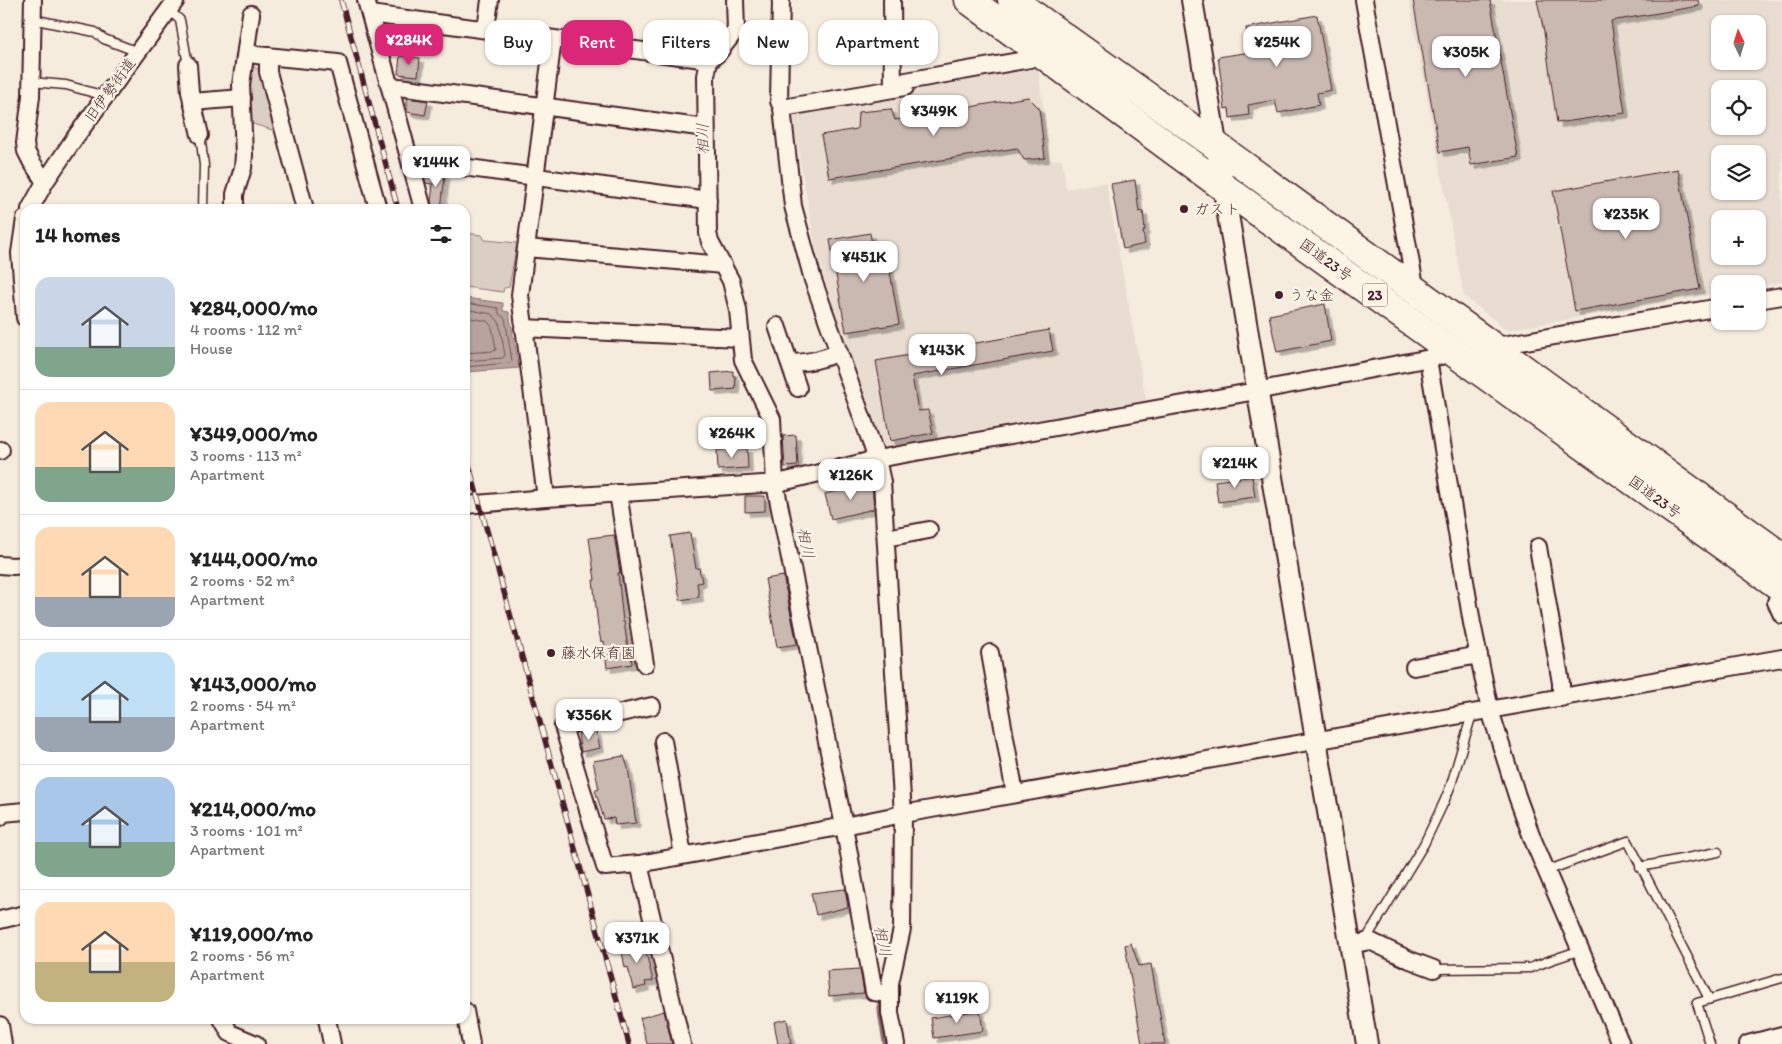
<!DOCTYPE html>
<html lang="en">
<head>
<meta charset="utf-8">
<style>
	body { margin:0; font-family:Itim,"Klee One",sans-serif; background:#f2f2f2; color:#222; height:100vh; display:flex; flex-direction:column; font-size:19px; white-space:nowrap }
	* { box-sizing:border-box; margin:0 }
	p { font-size:16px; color:#767676 }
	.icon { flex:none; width:28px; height:28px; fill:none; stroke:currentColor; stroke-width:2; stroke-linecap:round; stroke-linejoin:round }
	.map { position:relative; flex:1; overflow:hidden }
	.details { position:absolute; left:20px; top:204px; width:450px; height:820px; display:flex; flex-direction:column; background:#fff; border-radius:15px; box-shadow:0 1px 4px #0004 }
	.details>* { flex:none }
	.hud { position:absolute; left:485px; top:20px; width:475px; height:45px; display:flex; gap:10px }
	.needle { width:32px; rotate:356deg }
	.fabs { position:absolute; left:1711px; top:15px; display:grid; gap:10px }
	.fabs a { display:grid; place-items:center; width:55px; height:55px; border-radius:10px; background:#fff; box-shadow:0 1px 4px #0004; font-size:25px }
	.price { position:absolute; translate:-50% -42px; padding:0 11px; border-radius:10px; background:#fff; color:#222; font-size:16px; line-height:32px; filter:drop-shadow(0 1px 2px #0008) }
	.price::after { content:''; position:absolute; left:50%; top:30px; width:15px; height:11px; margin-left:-8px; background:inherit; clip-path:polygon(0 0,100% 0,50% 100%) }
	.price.selected { background:#db2777; color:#fff }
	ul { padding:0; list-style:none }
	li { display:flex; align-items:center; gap:15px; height:125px; padding:0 15px }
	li+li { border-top:1px solid #e0e0e0 }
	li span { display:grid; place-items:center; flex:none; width:140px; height:100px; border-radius:15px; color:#555 }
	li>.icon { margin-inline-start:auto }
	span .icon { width:60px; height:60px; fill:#fffc; stroke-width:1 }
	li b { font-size:21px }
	h2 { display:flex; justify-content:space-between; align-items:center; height:60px; padding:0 15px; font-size:21px }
	.chip { padding:0 18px; border-radius:15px; background:#fff; box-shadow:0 1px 4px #0004; font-size:18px; line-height:45px }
	.chip.selected { background:#db2777; color:#fff }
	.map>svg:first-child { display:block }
</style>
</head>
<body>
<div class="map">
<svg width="1782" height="1044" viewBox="0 0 1782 1044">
	<defs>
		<filter id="shadow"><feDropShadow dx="4.5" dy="4.5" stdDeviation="0" flood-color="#0004"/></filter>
	</defs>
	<rect width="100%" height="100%" fill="#f5ecde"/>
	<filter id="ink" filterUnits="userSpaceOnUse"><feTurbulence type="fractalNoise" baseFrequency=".02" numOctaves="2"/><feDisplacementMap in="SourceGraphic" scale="10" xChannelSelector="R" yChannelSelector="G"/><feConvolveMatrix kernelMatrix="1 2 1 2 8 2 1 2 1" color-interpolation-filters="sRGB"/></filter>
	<g filter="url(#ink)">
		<!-- built -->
		<g fill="#e8ddd0" fill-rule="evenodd">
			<path d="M1409 0H1782V282L1758 287V284H1720V293L1506 330 1464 296ZM1720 24H1758V61H1720ZM1720 89H1758V126H1720ZM1720 154H1758V191H1720ZM1720 219H1758V256H1720Z"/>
			<path d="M1032 64 1038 68 1050 160 1062 159 1066 189 1106 182 1146 400 886 447 879 442 865 399 853 371 817 255 792 117 795 114 912 95 910 85Z"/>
		</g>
		<!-- green -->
		<g fill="#dbcec4" stroke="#927678">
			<path d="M252 61 254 67 263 72 265 95 275 125 272 130 250 123 248 80Z"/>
			<path d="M465 233 482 235 485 240 517 243 509 287 504 288 503 292 465 287Z"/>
		</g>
		<!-- water -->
		<path fill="#b8a39e" stroke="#8c6e70" d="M465 298 503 303V311L509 312 519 368 467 372 465 364Z"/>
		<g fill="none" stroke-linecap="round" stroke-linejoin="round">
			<!-- shore -->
			<g stroke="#765459" stroke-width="1">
				<path d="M465 303 498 308 499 314 505 318 512 361 510 363 465 367"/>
				<path d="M465 309 492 314 499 322 505 355 503 358 465 361"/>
				<path d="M465 317 487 321 492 327 496 349 494 351 465 353"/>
			</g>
			<!-- stream -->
			<g stroke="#8c6e70" stroke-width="4.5">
				<path d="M714 72 716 67 723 58"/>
				<path d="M879 996 880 1014 885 1044"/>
			</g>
		</g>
		<!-- building -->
		<g fill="#cab9b1" stroke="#4a1f2b" filter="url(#shadow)">
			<path d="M1413 0H1490L1518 157 1471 165 1468 147 1440 152Z"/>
			<path d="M1537 0H1698L1699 6 1611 21 1625 113 1557 123 1544 32Z"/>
			<path d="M1317 15 1331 90 1317 93 1319 105 1278 113 1275 100 1248 105 1249 115 1230 118 1229 108 1225 109 1218 57 1250 52 1246 28Z"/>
			<path d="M391 27 410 30 407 47 388 44 386 35V30L390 31Z"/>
			<path d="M400 56 420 58 418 76 398 74Z"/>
			<path d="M1028 97 1039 108 1045 158 1024 160 1017 148 829 178 821 135 857 129 858 112 891 109 895 120Z"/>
			<path d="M407 98 428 101 425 115 407 112Z"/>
			<path d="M1678 169 1700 289 1575 311 1553 191Z"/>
			<path d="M423 172 445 175 441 209H433L431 201 433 184 426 183Z"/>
			<path d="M1135 180 1139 212 1143 211 1145 230 1143 231 1145 244 1123 249 1111 184Z"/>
			<path d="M870 233 872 244 885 243 899 324 846 332 830 240Z"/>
			<path d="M1325 304 1331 341 1277 352 1269 315Z"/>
			<path d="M1049 330 1053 351 912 376 918 411 928 410 933 433 890 441 876 361Z"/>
			<path d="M733 371V376H735L736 389 712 391 711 373Z"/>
			<path d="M796 435 798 466 785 467 783 436Z"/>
			<path d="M747 448 748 468 718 470 717 450Z"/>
			<path d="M1252 476 1255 497 1218 502 1215 481Z"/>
			<path d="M872 482 874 509 831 519 825 494Z"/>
			<path d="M745 496H765V511L745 512Z"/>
			<path d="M690 533 696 568H699L702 582 697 583 699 597 680 600 670 536Z"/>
			<path d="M614 535 620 573H618L623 622H624L628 649 631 648 632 664 607 668 604 641 601 642 598 626 593 580H595L589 538Z"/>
			<path d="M783 576 797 644 777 647 765 579Z"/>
			<path d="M596 731 600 748 581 752 578 734Z"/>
			<path d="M624 756 628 768 636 823 615 825 614 818 604 819 595 790 599 789 593 761Z"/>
			<path d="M845 889 848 907 816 915 811 893Z"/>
			<path d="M643 941 653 981 645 982 646 986 633 989 628 967 625 968 621 946Z"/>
			<path d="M1131 943 1139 966 1151 964 1165 1044H1142L1125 945Z"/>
			<path d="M860 969 864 993 829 996 827 971Z"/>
			<path d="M980 1010 983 1031 934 1038 931 1018Z"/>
			<path d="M664 1011 672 1044H647L640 1018Z"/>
			<path d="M787 1019 791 1044H778L774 1022Z"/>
		</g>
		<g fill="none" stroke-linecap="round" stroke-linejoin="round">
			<defs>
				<g id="service">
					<path d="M169 10 180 20 188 65"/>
					<path d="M32 19 95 32 104 39 138 52"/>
					<path d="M31 82 66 85 105 96"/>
					<path d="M200 135 204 165 203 209"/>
					<path d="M1640 867 1718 852"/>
					<path d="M1546 871 1628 841 1709 999"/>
					<path d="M1365 941 1424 844 1444 802 1451 785 1472 714"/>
					<path d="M1434 969 1530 968 1551 960 1581 950"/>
					<path d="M1710 1044 1697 1003 1782 978"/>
				</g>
				<g id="minor">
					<path d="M33 0 31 96 25 143 26 151 31 161 45 182"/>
					<path d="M366 0 423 209"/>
					<path d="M735 0 736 30 718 53 709 60 706 76 708 233 710 242 731 281 738 310 743 360 772 419 775 484 844 826 874 992 890 994"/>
					<path d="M781 0 779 101 782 108 793 206 813 280 877 459 882 482 903 814 902 929 890 983V1013L896 1044"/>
					<path d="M892 0 893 89"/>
					<path d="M1364 0 1416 292"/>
					<path d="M370 14 709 60"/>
					<path d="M486 29 490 0"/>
					<path d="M246 51 256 55 338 63 378 209"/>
					<path d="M268 56V72L305 209"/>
					<path d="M188 65 190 92 200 135"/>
					<path d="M391 86 706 128"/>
					<path d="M192 102 242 98"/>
					<path d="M782 108 905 87 906 81 1030 59"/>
					<path d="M410 160 708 200"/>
					<path d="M30 209 45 182 74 139 176 0"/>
					<path d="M235 209V194L243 168 244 155 241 85 251 14"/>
					<path d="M25 219 20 253 25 318"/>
					<path d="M526 248 723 265"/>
					<path d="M1758 300 1782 296"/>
					<path d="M777 326 798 388"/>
					<path d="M523 328 740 338"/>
					<path d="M1491 347 1720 307"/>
					<path d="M1428 359 1472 623 1490 710 1517 796 1533 840 1621 1044"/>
					<path d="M790 363C808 363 822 360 839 352"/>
					<path d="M0 451 1 450"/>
					<path d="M618 493 645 664"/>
					<path d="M546 498 520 295 553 39"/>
					<path d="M465 505 546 498 778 483 877 459 1245 393 1457 353"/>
					<path d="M886 538 929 530"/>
					<path d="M1538 547 1561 683V698"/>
					<path d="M0 565 13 566 25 565"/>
					<path d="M1782 589 1776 602 1782 615"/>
					<path d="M990 653 1015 794"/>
					<path d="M1414 667 1479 655"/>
					<path d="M652 706 563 726 605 867 639 864 844 826 903 814 1782 658"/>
					<path d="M663 741 683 855"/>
					<path d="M0 817 3 813 25 811"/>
					<path d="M639 864 682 1044"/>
					<path d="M0 920 25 914"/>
					<path d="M1350 945 1370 941 1410 960 1434 969"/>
					<path d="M465 1011 471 1044"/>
					<path d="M222 1019 230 1033 256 1044"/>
					<path d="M327 1019 332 1044"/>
					<path d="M0 1025 3 1044"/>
					<path d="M1748 1044 1782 1035"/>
				</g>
				<path id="tertiary" d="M1192 0 1367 1044"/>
				<g id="trunk">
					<path d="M969 0 1222 186 1782 588"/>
					<path d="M1012 0 1218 147 1782 557"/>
				</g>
			</defs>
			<!-- service casing -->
			<use href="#service" stroke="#4a1f2b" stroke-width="11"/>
			<!-- minor casing -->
			<use href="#minor" stroke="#4a1f2b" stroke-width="20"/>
			<!-- tertiary casing -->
			<use href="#tertiary" stroke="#4a1f2b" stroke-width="24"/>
			<!-- trunk casing -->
			<use href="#trunk" stroke="#4a1f2b" stroke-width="31"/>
			<!-- service -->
			<use href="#service" stroke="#fcf5e5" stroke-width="8"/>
			<!-- minor -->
			<use href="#minor" stroke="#fcf5e5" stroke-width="16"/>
			<!-- tertiary -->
			<use href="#tertiary" stroke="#fcf5e5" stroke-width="20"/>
			<!-- trunk -->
			<use href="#trunk" stroke="#fcf5e5" stroke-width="28"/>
			<defs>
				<g id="rail">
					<path d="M341 0 398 209"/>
					<path d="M465 451 629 1044"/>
				</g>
			</defs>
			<!-- rail casing -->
			<use href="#rail" stroke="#4a1f2b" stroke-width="5.5"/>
			<!-- rail -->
			<use href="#rail" stroke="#fcf5e5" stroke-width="4" stroke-dasharray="11" stroke-linecap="butt"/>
		</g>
	</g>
	<!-- markers -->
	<g fill="#4a1f2b" stroke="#fcf5e5" stroke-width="2">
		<circle cx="1184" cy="209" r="5"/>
		<circle cx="1279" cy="295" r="5"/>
		<circle cx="551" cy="653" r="5"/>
	</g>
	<g text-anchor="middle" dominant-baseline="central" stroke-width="4.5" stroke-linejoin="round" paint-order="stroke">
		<!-- shield labels -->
		<rect fill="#fcf5e5" stroke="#7f5f63" stroke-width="1" x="1362.5" y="283.5" width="25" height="23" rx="4"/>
		<g font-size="14" font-weight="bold" fill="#4a1f2b">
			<text x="1375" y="295">23</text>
		</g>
		<!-- street labels -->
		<g font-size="15" fill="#4a1f2b" stroke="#fcf5e5">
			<text transform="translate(110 90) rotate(-54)">旧伊勢街道</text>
			<text transform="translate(1326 260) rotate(36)">国道23号</text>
			<text transform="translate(1655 497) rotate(36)">国道23号</text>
		</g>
		<!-- poi labels -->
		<g font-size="15" fill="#4a1f2b" stroke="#fcf5e5" text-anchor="start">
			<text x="1194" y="209">ガスト</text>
			<text x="1289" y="295">うな金</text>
			<text x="561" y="653">藤水保育園</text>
		</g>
		<!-- water labels -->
		<g font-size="16" font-style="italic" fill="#704d53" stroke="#fcf5e5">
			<text transform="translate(702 139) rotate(-90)">相川</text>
			<text transform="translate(806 543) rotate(79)">相川</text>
			<text transform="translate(883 941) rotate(79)">相川</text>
		</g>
	</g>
</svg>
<div class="fabs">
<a><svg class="needle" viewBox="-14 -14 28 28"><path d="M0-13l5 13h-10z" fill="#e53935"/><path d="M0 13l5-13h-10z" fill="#767676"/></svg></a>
<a><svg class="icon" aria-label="locate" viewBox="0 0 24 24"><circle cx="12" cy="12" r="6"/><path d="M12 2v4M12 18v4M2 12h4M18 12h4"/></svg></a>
<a><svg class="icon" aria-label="layers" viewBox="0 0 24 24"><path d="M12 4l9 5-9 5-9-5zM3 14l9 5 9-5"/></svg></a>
<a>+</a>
<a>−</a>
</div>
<b class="price selected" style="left:409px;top:66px">¥284K</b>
<b class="price" style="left:1277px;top:68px">¥254K</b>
<b class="price" style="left:1466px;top:78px">¥305K</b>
<b class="price" style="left:934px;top:137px">¥349K</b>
<b class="price" style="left:436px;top:188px">¥144K</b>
<b class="price" style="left:1626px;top:240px">¥235K</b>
<b class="price" style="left:864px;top:283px">¥451K</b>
<b class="price" style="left:942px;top:376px">¥143K</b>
<b class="price" style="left:732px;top:459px">¥264K</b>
<b class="price" style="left:1235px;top:489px">¥214K</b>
<b class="price" style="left:851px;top:501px">¥126K</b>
<b class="price" style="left:589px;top:741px">¥356K</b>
<b class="price" style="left:637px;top:964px">¥371K</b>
<b class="price" style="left:957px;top:1024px">¥119K</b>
<div class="hud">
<a class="chip">Buy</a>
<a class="chip selected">Rent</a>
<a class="chip">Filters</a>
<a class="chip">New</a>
<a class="chip">Apartment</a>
</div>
<section class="details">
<h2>14 homes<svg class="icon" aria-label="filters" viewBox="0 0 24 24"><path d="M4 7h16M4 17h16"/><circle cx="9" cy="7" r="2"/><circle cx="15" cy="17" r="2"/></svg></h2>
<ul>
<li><span style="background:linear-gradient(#c9d6e8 70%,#7fa58c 0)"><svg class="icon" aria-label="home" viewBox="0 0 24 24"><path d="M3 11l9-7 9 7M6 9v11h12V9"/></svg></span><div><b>¥284,000/mo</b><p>4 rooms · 112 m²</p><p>House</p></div></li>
<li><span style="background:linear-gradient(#ffd9b3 65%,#7fa58c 0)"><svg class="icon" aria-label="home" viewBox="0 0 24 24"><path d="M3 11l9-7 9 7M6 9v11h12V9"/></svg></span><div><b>¥349,000/mo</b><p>3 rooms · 113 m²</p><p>Apartment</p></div></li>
<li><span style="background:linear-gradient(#ffd9b3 70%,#9aa5b1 0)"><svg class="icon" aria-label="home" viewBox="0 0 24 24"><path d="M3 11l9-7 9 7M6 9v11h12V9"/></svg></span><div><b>¥144,000/mo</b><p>2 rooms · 52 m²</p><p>Apartment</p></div></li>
<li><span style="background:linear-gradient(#bfe0f5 65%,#9aa5b1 0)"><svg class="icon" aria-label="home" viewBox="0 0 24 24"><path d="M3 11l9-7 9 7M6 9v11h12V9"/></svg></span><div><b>¥143,000/mo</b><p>2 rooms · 54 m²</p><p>Apartment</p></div></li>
<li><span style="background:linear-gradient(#a9c7e8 65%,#7fa58c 0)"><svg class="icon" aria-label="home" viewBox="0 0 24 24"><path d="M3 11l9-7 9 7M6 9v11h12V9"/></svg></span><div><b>¥214,000/mo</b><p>3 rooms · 101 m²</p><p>Apartment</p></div></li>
<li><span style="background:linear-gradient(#ffd9b3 60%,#c2b280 0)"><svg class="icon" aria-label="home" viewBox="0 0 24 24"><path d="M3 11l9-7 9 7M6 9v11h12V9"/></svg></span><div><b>¥119,000/mo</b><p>2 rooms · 56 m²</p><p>Apartment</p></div></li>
</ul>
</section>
</div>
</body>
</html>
